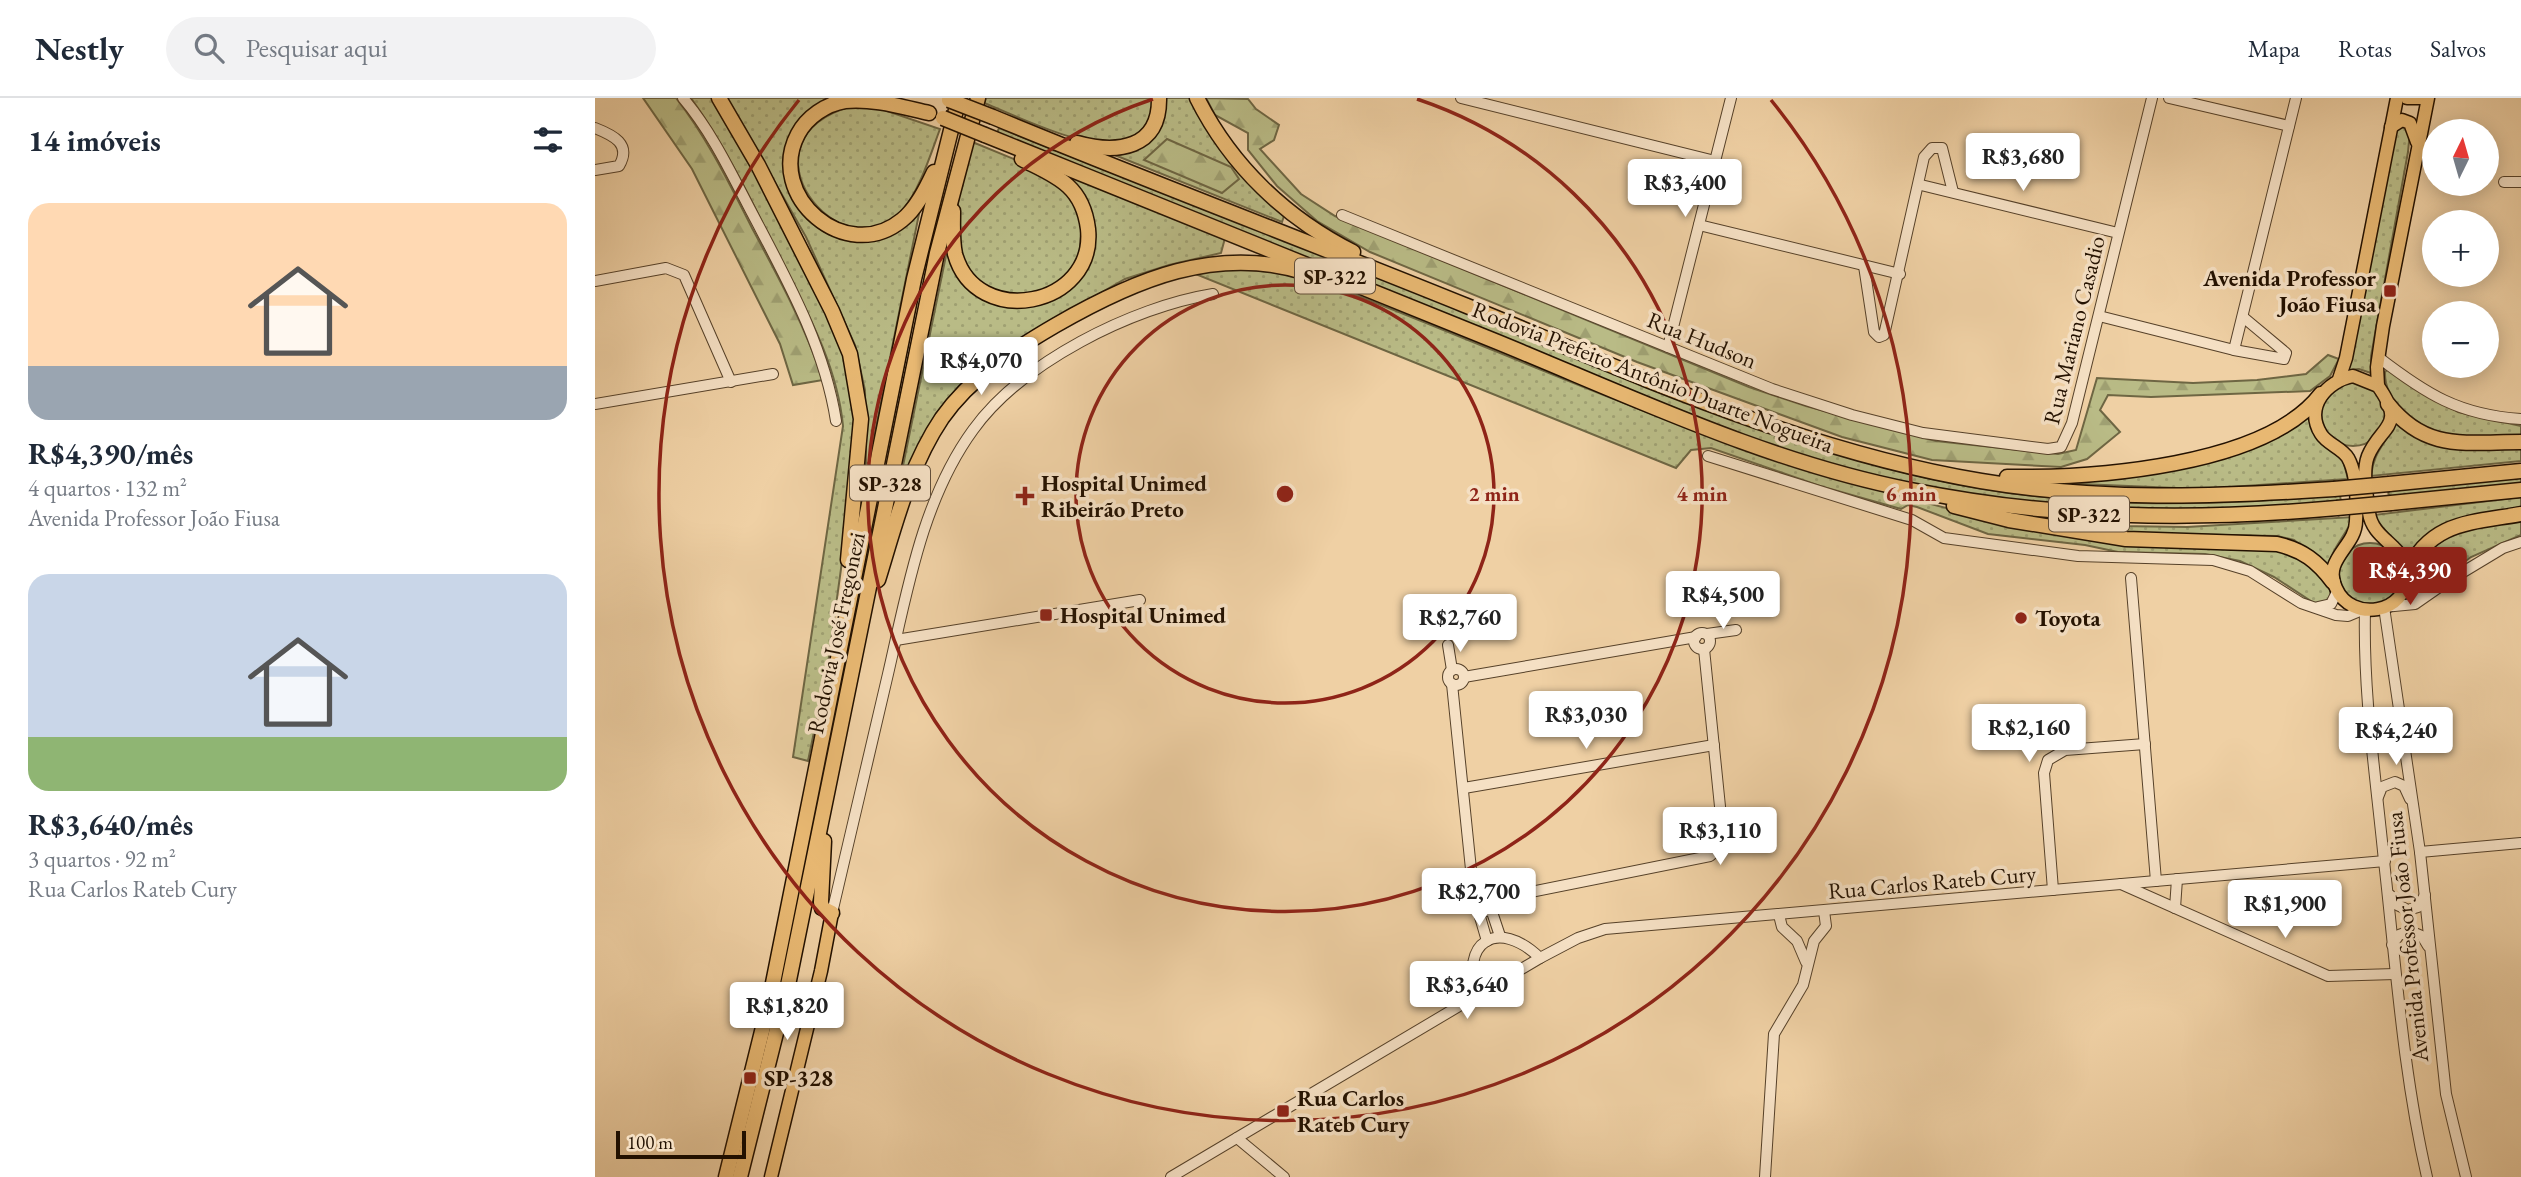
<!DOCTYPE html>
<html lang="pt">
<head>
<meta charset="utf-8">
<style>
	body { margin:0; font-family:"EB Garamond",serif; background:#f2f2f3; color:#1f2937; height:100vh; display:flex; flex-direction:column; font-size:26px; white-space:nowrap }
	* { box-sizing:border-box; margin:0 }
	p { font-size:23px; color:#747a83 }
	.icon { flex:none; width:38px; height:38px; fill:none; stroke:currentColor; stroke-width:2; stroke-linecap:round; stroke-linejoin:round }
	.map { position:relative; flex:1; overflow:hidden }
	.sheet { display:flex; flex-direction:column; background:#fff; width:595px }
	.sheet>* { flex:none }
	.needle { width:46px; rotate:5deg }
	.fabs { position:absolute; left:1827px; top:21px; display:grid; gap:14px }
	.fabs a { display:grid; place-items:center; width:77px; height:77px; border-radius:50%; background:#fff; box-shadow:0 4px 18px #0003; font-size:35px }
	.scale { position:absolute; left:21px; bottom:18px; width:130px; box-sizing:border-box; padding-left:7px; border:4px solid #231100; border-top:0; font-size:19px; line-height:24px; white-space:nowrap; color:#231100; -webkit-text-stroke:5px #f5e0c4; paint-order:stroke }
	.price { position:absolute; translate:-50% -60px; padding:0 16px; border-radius:7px; background:#fff; color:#222; font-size:23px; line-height:46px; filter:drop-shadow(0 2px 4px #0008) }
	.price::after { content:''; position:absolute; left:50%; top:42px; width:21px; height:16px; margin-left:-10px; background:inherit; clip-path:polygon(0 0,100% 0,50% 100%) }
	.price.on { background:#8f2418; color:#fff }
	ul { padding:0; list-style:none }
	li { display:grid; align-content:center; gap:14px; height:371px; padding:0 28px }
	li span { display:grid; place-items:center; height:217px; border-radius:21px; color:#555 }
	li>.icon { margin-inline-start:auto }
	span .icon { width:126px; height:126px; fill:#fffc; stroke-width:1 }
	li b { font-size:30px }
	h2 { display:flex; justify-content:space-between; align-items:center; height:84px; padding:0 28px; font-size:30px }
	header { display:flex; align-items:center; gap:42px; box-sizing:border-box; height:98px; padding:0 35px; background:#fff; border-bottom:2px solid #e0e1e3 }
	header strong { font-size:33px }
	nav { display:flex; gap:38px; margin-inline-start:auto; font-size:24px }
	.search { width:490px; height:63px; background:#f2f2f3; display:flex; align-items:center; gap:18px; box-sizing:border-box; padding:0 24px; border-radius:38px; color:#747a83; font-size:26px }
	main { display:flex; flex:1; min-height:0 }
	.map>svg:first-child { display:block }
</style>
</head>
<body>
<header>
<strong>Nestly</strong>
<div class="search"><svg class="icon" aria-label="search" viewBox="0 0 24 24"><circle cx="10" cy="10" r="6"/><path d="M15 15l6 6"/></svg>Pesquisar aqui</div>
<nav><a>Mapa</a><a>Rotas</a><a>Salvos</a></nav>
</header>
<main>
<section class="sheet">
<h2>14 imóveis<svg class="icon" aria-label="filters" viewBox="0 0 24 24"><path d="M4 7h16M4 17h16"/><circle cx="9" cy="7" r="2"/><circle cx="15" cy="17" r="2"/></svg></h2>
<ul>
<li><span style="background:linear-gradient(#ffd9b3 75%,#9aa5b1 0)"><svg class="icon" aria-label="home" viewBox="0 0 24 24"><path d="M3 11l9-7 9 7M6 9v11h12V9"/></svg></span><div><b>R$4,390/mês</b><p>4 quartos · 132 m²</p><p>Avenida Professor João Fiusa</p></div></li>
<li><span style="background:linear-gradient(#c9d6e8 75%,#8fb573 0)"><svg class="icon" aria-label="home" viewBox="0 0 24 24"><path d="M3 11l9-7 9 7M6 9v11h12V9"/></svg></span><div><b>R$3,640/mês</b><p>3 quartos · 92 m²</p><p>Rua Carlos Rateb Cury</p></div></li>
</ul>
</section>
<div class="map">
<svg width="1926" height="1079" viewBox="0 0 1926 1079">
	<defs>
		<pattern id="grass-dots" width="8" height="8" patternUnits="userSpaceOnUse" patternTransform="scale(1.75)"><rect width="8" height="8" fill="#b9bb86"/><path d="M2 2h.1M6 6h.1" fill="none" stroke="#9fa072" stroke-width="1.8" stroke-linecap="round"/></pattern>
		<pattern id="forest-firs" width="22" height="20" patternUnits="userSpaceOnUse" patternTransform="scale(1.75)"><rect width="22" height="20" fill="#b9bb86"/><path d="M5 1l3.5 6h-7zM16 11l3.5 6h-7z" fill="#9fa072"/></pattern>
	</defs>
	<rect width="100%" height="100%" fill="#efd0a4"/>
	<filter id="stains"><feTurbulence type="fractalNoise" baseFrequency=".00286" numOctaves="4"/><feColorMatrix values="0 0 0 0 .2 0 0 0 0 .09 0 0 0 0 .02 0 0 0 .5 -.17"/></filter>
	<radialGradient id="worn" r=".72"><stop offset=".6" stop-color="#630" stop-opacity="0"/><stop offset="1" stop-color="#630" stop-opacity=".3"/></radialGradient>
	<!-- grass -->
	<g fill="url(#grass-dots)" stroke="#6e6643" stroke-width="2">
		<path d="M96 0H120L241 227 263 307 258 383 233 566 213 663 198 659 248 328C242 265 210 210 182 154 156 101 130 48 96 0Z"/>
		<path d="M132 0H247L203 27C201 48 194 72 196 93 197 102 207 113 213 120 250 161 287 130 325 111L274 364 271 366 270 292 260 247 211 139Z"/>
		<path d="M391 0H560V2C555 18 552 36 535 43 501 58 422 18 389 5Z"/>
		<path d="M567 0H598L652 79 689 118 687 124 522 58 548 48Z"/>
		<path d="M257 8 289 12 345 31C336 55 324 94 307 113 246 179 137 42 257 8Z"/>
		<path d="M1808 26 1815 33 1813 54 1776 258V275L1764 271 1753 272 1800 30Z"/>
		<path d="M404 30C580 99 755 168 930 238 1075 296 1217 360 1371 388 1496 411 1619 408 1745 397L1746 404 1602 416 1409 403 1292 381 1210 359 1121 327 402 35Z"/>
		<path d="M375 43 431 66 476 97 487 122 484 163 463 189 412 199C402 193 382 186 375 176 350 136 366 86 375 43Z"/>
		<path d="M480 80 630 140 626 155 574 167 530 181 397 258 347 309 301 402 355 138 361 170C399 192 440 230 479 186 486 178 496 165 497 153 498 141 480 96 476 81Z"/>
		<path d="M619 169 702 176 730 185C861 235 989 292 1120 340 1215 375 1313 401 1411 425L1677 450C1699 455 1739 472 1735 500L1727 506 1719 505 1679 479 1645 463 1610 456 1523 454 1490 447 1393 436 1322 409 1313 407 1306 411 1225 388 1116 350 1096 352 1081 370 593 173Z"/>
		<path d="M1793 271 1863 314 1926 328V339C1901 339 1873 343 1848 338 1821 333 1789 303 1790 274Z"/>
		<circle cx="1758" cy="316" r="32"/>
		<path d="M1716 318 1748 362 1753 381 1606 391 1461 385 1678 340Z"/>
		<path d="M1800 322C1836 356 1879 347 1926 348V363L1776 378C1779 350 1793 346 1800 322Z"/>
		<path d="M1926 378V387L1794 400 1793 392Z"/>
		<path d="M1926 399V412L1868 423 1813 460C1803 443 1788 434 1779 417Z"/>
		<path d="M1426 418 1524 428 1592 429 1758 419C1752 437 1735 451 1734 470L1699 442 1682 438 1527 435Z"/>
		<path d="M1926 419V437L1876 459 1829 493H1821L1815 485 1818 469 1845 439Z"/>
		<circle cx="1775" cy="476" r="31"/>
	</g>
	<!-- forest -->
	<g fill="url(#forest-firs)" stroke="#6e6643" stroke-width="2">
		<path d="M48 0H81C113 41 134 85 157 130 184 180 210 228 228 282L198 287 185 246 97 71Z"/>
		<path d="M611 0 653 1 661 11 684 27 679 42 665 51 706 96 740 118 1154 289 1211 308 1341 343 1463 356 1481 352 1502 280 1598 285 1662 282 1711 276 1733 257 1744 261 1735 278 1715 293 1556 299 1513 297 1505 312 1525 334 1492 361 1466 369 1337 362 1247 339 1042 264 775 154 722 123 682 88 653 52V35L620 17Z"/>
		<path d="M572 41 636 69 644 81 627 95 549 62Z"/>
	</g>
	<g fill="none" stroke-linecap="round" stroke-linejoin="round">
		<defs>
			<g id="minor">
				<path d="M88 0C117 34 136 75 157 115 192 182 229 247 241 323"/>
				<path d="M866 0 1120 63"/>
				<path d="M1574 0 1694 28"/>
				<path d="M0 30C18 37 37 46 24 68L0 72"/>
				<path d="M1909 84H1926"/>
				<path d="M1326 87 1523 135"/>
				<path d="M747 117 1177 291 1257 317 1328 335 1453 351 1466 349 1477 325 1557 0"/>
				<path d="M1104 127 1305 176"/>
				<path d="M1269 168 1279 234 1284 239 1289 237 1329 59 1337 50H1347L1358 94"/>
				<path d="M0 183 71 170 89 177 136 284"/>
				<path d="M1504 218 1639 252 1689 261 1691 255 1648 219"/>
				<path d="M1073 249 1136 0"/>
				<path d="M1639 252 1701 0"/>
				<path d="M1783 259C1831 296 1864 317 1926 321"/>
				<path d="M0 306 178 276"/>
				<path d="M1113 358 1317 422 1349 440 1483 458 1618 462 1655 473 1706 505 1741 517 1753 518 1765 513"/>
				<path d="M1536 480 1561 783"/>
				<path d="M1811 484 1818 496 1830 497 1908 450 1926 444"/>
				<path d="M1843 490 1820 506 1789 509 1825 754 1851 996 1871 1079"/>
				<path d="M1723 509 1736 506 1742 494"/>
				<path d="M1770 513C1768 597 1781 680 1789 763 1801 869 1808 975 1832 1079"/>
				<circle cx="1107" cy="543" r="8"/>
				<path d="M1112 536 1141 532"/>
				<path d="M301 542 545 502"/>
				<path d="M853 547 857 572"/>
				<circle cx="861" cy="579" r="8"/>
				<path d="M869 579 1101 539"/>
				<path d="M857 586 877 781 882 794"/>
				<path d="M869 690 1119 647"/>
				<path d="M1783 699 1787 689 1800 684 1809 688 1815 701"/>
				<path d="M1825 754 1926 745"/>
				<path d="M1526 786 1733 878 1800 876"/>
				<circle cx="889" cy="802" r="11"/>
				<path d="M1458 792 1449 675 1453 662 1470 652 1550 646"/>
				<path d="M1795 797 1800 806 1813 812 1823 809 1830 797"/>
				<path d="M901 801 1115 758 1123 751 1128 738 1109 551"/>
				<path d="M1580 810 1582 781"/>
				<path d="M896 811 905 838"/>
				<path d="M883 812 892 843"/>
				<path d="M237 815C256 735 274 656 293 576 312 494 327 402 378 332 426 265 537 209 618 196"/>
				<path d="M1184 817 1187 829 1202 843 1211 864"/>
				<path d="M1797 847 1804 837 1815 833 1827 838 1833 848"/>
				<path d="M883 899C863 844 903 819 945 860"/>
				<path d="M642 1040 689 1079"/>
				<path d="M576 1079 945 860 983 840 1010 831 1790 763"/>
				<path d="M1170 1079 1179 936 1208 887 1219 843 1231 828 1229 813"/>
			</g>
			<g id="major">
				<path d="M1812 0H1827"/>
				<path d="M1796 29 1807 22 1815 25 1822 44"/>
				<path d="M1758 278 1783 288C1812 329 1786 327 1773 358 1767 374 1772 398 1774 415 1778 443 1811 447 1812 476 1813 516 1756 525 1741 490 1727 461 1761 449 1761 423 1762 406 1762 376 1753 360 1747 350 1732 346 1726 336 1709 309 1732 283 1758 278Z"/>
				<path d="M1744 281 1751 260 1802 0"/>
				<path d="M1783 288 1782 269 1788 228 1833 0"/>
				<path d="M176 1079 226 873 237 815"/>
			</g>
			<g id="highway">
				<path d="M124 0 163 67 237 213 255 256 266 321 253 462"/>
				<path d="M602 0C636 68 691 120 758 154"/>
				<path d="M334 15C307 9 277 0 250 3 231 6 212 19 203 36 170 98 251 168 307 122 321 111 331 91 339 74"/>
				<path d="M398 19C555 84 714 144 872 208 1039 276 1207 353 1386 383 1504 403 1620 399 1739 391"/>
				<path d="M390 37C560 106 731 173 900 243 1035 298 1172 364 1316 392 1461 421 1595 423 1742 410"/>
				<path d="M482 45C522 56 565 51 564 0"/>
				<path d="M358 113C358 127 357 142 360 156 381 232 501 209 493 131 491 115 485 99 473 88 460 76 442 69 427 61"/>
				<path d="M1793 306C1831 354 1871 344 1926 344"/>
				<path d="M1412 379C1498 380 1670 369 1726 296"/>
				<path d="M1794 386 1926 373"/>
				<path d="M1796 405 1926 392"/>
				<path d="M1359 408 1414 422 1531 441 1682 446C1708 452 1722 463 1738 484"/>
				<path d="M1812 475C1835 423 1876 425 1926 416"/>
				<path d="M283 482C300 427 314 369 347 320 376 279 418 252 461 227 539 182 622 146 712 175"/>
				<path d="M229 743 226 804 227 810 237 815"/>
				<path d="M131 1079 174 905 319 181 364 0"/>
				<path d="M145 1079 193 887 342 155 383 0"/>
			</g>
		</defs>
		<!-- minor casing -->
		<use href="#minor" stroke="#564129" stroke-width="12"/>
		<!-- major casing -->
		<use href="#major" stroke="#231100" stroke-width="15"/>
		<!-- highway casing -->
		<use href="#highway" stroke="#231100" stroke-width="17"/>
		<!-- minor -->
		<use href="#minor" stroke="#f5e0c4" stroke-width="10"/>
		<!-- major -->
		<use href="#major" stroke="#e8b872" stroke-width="12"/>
		<!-- highway -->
		<use href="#highway" stroke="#e8b872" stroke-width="14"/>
		<defs>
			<g id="highway-bridge">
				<path d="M354 2 398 19"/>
				<path d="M348 20 390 37"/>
				<path d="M1739 391 1794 386"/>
				<path d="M1742 410 1796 405"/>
			</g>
		</defs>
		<!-- highway-bridge casing -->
		<use href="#highway-bridge" stroke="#231100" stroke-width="17" stroke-linecap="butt"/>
		<!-- highway-bridge -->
		<use href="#highway-bridge" stroke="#e8b872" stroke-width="14"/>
	</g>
	<!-- distance rings -->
	<g fill="none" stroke="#8f2418" stroke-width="3.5">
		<circle cx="690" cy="396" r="209"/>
		<path d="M822 1A417 417 0 1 1 558 1"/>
		<path d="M1176 2A626 626 0 1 1 204 2"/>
	</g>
	<!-- markers -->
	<g fill="#8f2418" stroke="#f5e0c4" stroke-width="2.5">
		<rect x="1788" y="186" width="14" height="14" rx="3.5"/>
		<path d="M426.5 387.5h7v7h7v7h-7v7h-7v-7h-7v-7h7z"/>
		<rect x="444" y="510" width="14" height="14" rx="3.5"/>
		<circle cx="1426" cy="520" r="7"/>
		<rect x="148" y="973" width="14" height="14" rx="3.5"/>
		<rect x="681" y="1006" width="14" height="14" rx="3.5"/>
	</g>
	<g text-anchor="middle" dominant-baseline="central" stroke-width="7" stroke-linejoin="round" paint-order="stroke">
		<!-- shield labels -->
		<g fill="#f5e0c4" stroke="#624f3b" stroke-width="2">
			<rect x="700" y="160.5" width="80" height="35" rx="5"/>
			<rect x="255" y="367.5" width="80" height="35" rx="5"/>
			<rect x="1454" y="398.5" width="80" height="35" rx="5"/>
		</g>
		<g font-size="21" font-weight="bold" fill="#231100">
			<text x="740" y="178">SP-322</text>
			<text x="295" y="385">SP-328</text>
			<text x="1494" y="416">SP-322</text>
		</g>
		<!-- poi labels -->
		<g font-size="23" font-weight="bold" fill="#231100" stroke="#f5e0c4" text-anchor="start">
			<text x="1781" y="180" text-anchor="end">Avenida Professor<tspan x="1781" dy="26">João Fiusa</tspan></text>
			<text x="446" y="385">Hospital Unimed<tspan x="446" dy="26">Ribeirão Preto</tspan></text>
			<text x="465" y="517">Hospital Unimed</text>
			<text x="1440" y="520">Toyota</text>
			<text x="169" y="980">SP-328</text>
			<text x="702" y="1000">Rua Carlos<tspan x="702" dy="26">Rateb Cury</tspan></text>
		</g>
		<!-- street labels -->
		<g font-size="23" fill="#231100" stroke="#f5e0c4">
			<text transform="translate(1479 232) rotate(-76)">Rua Mariano Casadio</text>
			<text transform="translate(1107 242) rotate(22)">Rua Hudson</text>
			<text transform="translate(1058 279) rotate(21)">Rodovia Prefeito Antônio Duarte Nogueira</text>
			<text transform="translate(241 535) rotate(-78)">Rodovia José Fregonezi</text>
			<text transform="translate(1337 784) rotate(-5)">Rua Carlos Rateb Cury</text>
			<text transform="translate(1812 839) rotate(-96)">Avenida Professor João Fiusa</text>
		</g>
	</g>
	<circle cx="690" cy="396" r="10" fill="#8f2418" stroke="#f5e0c4" stroke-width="3.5"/>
	<g font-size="21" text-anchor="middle" font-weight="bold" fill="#8f2418" stroke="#f5e0c4" stroke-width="7" stroke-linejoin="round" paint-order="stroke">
		<text x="899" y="403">2 min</text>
		<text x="1107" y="403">4 min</text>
		<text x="1316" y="403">6 min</text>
	</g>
	<rect width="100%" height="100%" filter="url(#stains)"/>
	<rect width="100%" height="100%" fill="url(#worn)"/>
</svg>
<div class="fabs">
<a><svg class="needle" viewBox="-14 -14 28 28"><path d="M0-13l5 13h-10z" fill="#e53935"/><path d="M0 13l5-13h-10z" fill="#747a83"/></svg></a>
<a>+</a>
<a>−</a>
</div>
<div class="scale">100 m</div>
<b class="price" style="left:1428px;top:95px">R$3,680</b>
<b class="price" style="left:1090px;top:121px">R$3,400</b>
<b class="price" style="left:386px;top:299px">R$4,070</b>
<b class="price on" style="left:1815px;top:509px">R$4,390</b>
<b class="price" style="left:1128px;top:533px">R$4,500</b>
<b class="price" style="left:865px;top:556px">R$2,760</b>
<b class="price" style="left:991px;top:653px">R$3,030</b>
<b class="price" style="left:1434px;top:666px">R$2,160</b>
<b class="price" style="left:1801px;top:669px">R$4,240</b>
<b class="price" style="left:1125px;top:769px">R$3,110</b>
<b class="price" style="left:884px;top:830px">R$2,700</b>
<b class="price" style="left:1690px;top:842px">R$1,900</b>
<b class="price" style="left:872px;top:923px">R$3,640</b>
<b class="price" style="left:192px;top:944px">R$1,820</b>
</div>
</main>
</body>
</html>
